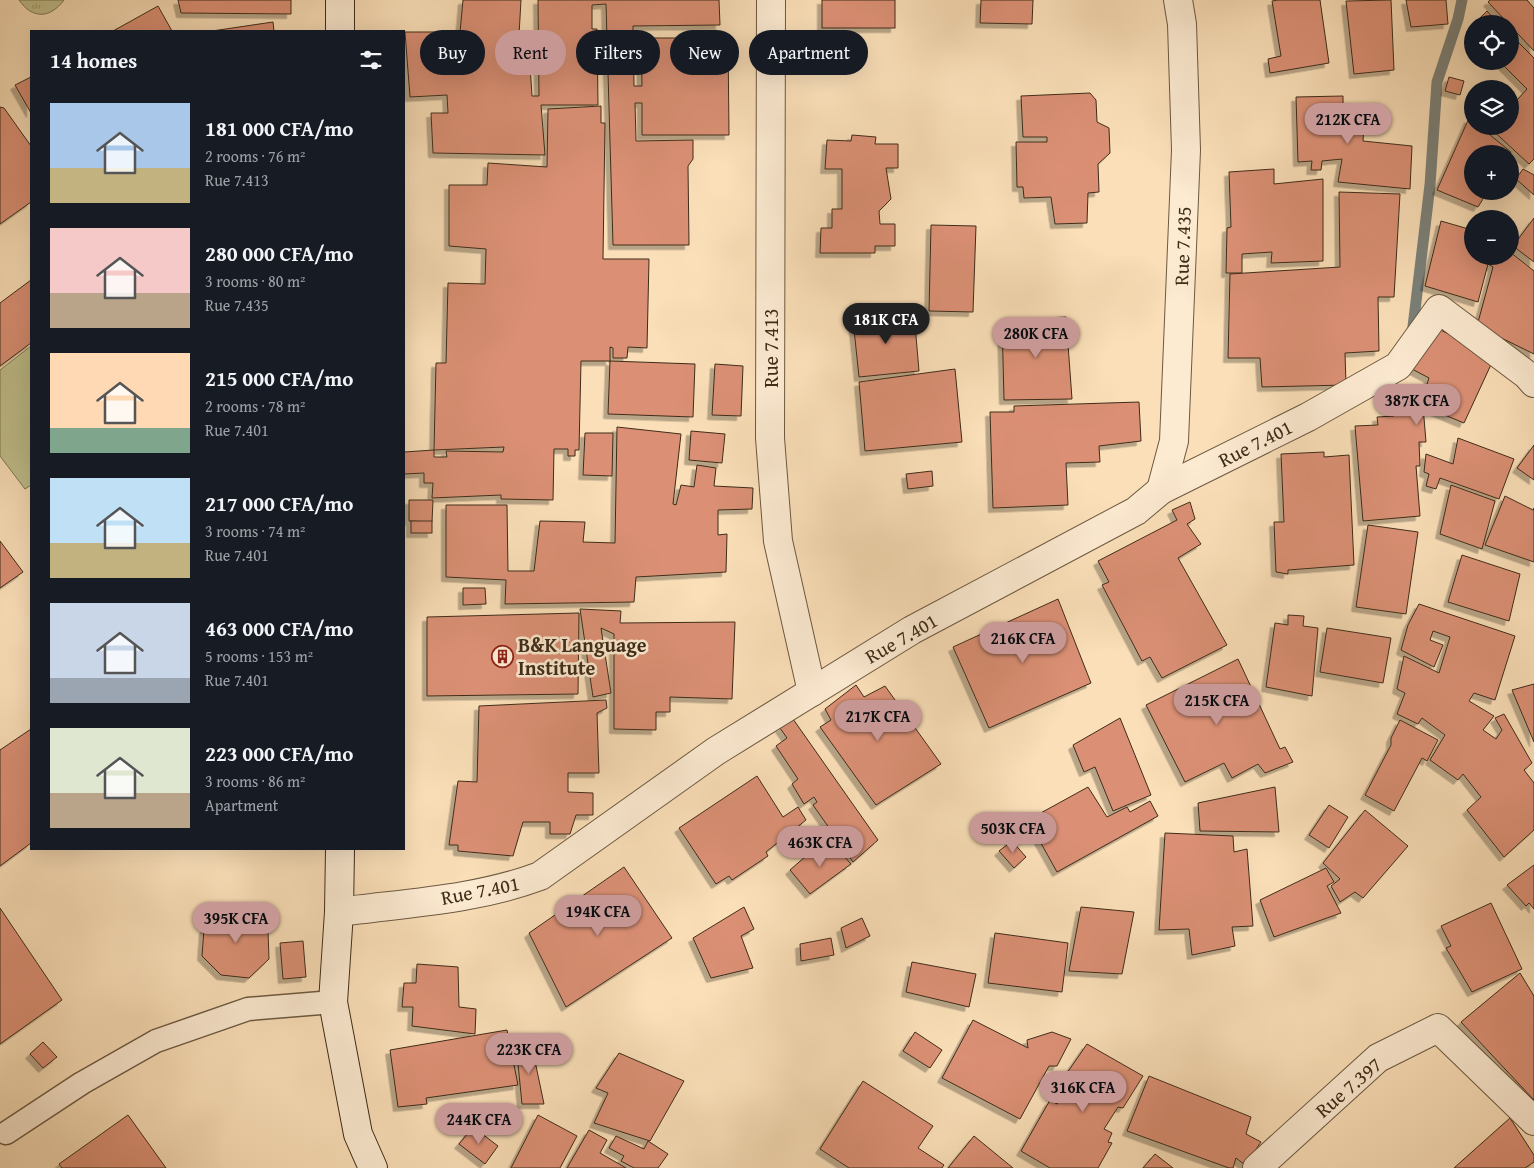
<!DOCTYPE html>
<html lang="en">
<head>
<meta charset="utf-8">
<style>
	body { margin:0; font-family:"Gentium Book Plus",serif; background:#242831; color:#f1f3f6; height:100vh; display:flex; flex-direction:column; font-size:19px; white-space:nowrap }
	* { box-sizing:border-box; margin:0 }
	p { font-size:16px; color:#9ea1a6 }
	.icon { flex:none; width:28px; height:28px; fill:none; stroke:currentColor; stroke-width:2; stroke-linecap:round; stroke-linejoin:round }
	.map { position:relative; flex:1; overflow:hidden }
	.details { position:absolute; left:30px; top:30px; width:375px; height:820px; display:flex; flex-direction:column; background:#171b24; border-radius:0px; box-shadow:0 5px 20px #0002 }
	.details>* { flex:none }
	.guide { position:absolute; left:420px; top:30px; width:475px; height:45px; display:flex; gap:10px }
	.fabs { position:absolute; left:1464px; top:15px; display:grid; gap:10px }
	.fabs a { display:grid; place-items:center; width:55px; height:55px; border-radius:50%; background:#171b24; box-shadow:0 5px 20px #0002; font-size:25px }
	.price { position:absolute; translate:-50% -42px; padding:0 11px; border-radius:18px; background:#c59692; color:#111; font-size:16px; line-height:32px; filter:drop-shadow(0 1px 2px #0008) }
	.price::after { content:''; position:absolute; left:50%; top:30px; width:15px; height:11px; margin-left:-8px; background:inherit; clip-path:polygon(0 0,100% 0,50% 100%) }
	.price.current { background:#222; color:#fff }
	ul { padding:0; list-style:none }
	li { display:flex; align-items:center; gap:15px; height:125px; padding:0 20px }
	li span { display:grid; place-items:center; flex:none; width:140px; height:100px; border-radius:0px; color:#555 }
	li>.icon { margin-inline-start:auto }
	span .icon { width:60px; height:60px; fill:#fffc; stroke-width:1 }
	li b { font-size:21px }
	h2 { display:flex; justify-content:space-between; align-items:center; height:60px; padding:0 20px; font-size:21px }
	.tag { padding:0 18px; border-radius:22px; background:#171b24; box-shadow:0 5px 20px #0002; font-size:18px; line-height:45px }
	.tag.current { background:#c59692; color:#111 }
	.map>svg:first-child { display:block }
</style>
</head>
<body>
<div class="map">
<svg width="1534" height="1168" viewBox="0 0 1534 1168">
	<defs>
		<pattern id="grass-tufts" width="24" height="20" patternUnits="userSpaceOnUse" patternTransform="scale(1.25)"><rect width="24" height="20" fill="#c1c18d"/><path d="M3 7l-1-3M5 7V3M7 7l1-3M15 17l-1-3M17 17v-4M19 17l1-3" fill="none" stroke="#9e9d72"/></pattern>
		<filter id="shadow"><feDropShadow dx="-4.5" dy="4.5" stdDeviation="0" flood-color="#0004"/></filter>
	</defs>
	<rect width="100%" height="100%" fill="#fadfb8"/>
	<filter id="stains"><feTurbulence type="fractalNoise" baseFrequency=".004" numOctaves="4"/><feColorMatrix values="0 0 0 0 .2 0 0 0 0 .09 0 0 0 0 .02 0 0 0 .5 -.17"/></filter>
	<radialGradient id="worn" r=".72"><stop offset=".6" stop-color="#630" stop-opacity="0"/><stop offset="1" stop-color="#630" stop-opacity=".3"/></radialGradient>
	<!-- grass -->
	<path fill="url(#grass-tufts)" stroke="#807653" d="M19 0H64C50 19 32 19 19 0Z"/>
	<!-- pitch -->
	<path fill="#c1c18d" stroke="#807653" d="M31 346V485L25 489 0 456V370Z"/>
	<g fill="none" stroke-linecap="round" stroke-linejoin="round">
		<!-- stream -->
		<path stroke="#7b817a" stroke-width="11" d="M1412 335 1430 185 1437 82 1458 19 1462 0"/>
	</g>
	<!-- building -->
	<g fill="#db9075" stroke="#3e2c19" fill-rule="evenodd" filter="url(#shadow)">
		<path d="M178 0H291V14L181 13Z"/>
		<path d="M463 0H521L519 35 528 34 532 96H539L538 0H719L720 25 633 26 634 86H642L641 38H728L729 135H642V103H635L636 141 693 140V159L688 166 689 245H613L606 4 592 5V29H597L598 105H541L545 155 433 153 431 113H448L447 95 410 97 405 32H460Z"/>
		<rect x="822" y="0" width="73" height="28"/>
		<path d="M981 0H1033L1032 24 980 23Z"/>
		<path d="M1278 0H1320L1329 63 1270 73 1268 59 1281 56 1272 1Z"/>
		<path d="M1391 0 1394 70 1354 74 1346 1Z"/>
		<path d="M1406 0H1446L1448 24 1411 27Z"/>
		<path d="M1490 0H1527L1534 8V51L1488 2Z"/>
		<path d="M158 6 172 31H113Z"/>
		<path d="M1487 11 1499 24H1474Z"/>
		<path d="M273 22 274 31H212Z"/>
		<path d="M1510 34 1534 58V159L1529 164 1488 126H1510V108L1527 89 1499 61H1510Z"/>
		<path d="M31 77V113L15 85Z"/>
		<path d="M1449 77 1464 81 1460 95 1445 91Z"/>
		<path d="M1090 93 1096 100 1097 122 1109 128 1110 153 1098 164 1099 192 1088 193 1087 223 1055 224 1051 197 1024 198 1023 187H1017L1016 142H1047V137H1023L1021 96Z"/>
		<path d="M1343 96V109H1365L1363 141 1412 146 1410 189 1338 182 1342 159 1322 161 1321 170H1311L1312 161 1298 162 1296 97Z"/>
		<path d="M601 106V123H605L603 259H649L647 348 628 347 627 358H613V348L610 347V361H581L579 450H575V456H568V449H554L553 500 501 499V495L432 498 433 483H424V473L404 474V452L434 450 436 363H446L448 283 485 284 486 249 449 246V185H487L488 163 547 167 548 109ZM504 447 503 452 446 451 447 457H434V450Z"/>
		<path d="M0 107 4 108 31 146V202L0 224Z"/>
		<path d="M1469 118 1472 121V126H1479L1511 152 1510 154H1472V191H1488L1478 207 1437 190Z"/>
		<path d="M852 135 876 137 875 144H898V168H886L891 199 879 211 880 224H895V246H875V253H820L821 228H832V209H842V169H825L827 140 851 141Z"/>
		<path d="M1274 169V184L1323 179V261L1271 263 1272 252 1242 254V273H1226L1227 228 1231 227 1229 172Z"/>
		<path d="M1523 169 1534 175V195L1516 179Z"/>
		<path d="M1339 192 1400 194 1394 297H1378L1379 351 1345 353 1346 385 1262 387 1260 358H1228L1230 274 1340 267Z"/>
		<path d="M1534 218V262L1513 246Z"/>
		<path d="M1441 221 1472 230V256H1510V252L1534 271V354L1477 326 1493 267 1488 264 1478 302 1425 286Z"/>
		<path d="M931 225 976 226 973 312 929 311Z"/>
		<path d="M31 280V343L0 366V303Z"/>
		<path d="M914 313 919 371 859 377 853 320Z"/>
		<path d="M1066 317 1072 399 1004 400 1002 320Z"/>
		<path d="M1432 326 1495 356 1464 423 1423 406 1426 442H1419L1420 466H1416L1420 516 1363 521 1355 426 1378 425 1377 417 1394 416 1397 406 1406 405 1410 414 1413 403 1421 402 1429 378 1412 369Z"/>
		<path d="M610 361 695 364 693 417 608 414Z"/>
		<path d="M715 364 743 366 741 416 712 415Z"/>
		<path d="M955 369 962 442 865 451 859 382Z"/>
		<path d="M1139 402 1141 441 1099 446 1100 462 1066 463 1068 505 993 508 990 412H1014V406Z"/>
		<path d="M617 427 681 434 673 504 676 505 681 485 694 487 697 465 716 468 714 486 753 488 752 509 718 510V535L727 534 726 572 636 577 634 602 505 604 506 580 446 577V505H507L508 571H534L540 521 585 522 583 542 615 543Z"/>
		<path d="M691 431 725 434 722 463 689 460Z"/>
		<path d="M585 433H613L612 476 583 475Z"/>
		<path d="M1458 438 1514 459 1499 499 1440 478 1436 489 1426 486 1429 474 1424 472 1426 454 1453 464Z"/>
		<path d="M1534 445V480L1517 468Z"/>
		<path d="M1324 452V457L1349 455 1354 565 1288 570V574L1276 572 1274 522H1284L1281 454Z"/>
		<path d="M932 471 933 486 908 489 906 474Z"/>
		<path d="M1451 485 1495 501 1482 549 1440 534Z"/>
		<path d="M1505 496 1533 510 1534 508V562L1485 545Z"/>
		<path d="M409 500H433L432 522 409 521Z"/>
		<path d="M1190 502 1195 519 1187 524 1201 544 1178 558 1227 645 1162 678 1150 657 1142 661 1102 585 1109 582 1098 561 1177 520 1172 510Z"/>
		<rect x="411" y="521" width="21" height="12"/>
		<path d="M1368 525 1418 532 1406 614 1356 607Z"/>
		<path d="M0 541 23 572 0 588Z"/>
		<path d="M1462 555 1520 574 1509 621 1448 602Z"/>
		<path d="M463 588H485L486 604 463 605Z"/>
		<path d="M1058 599 1091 683 989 728 953 647Z"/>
		<path d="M1419 604 1515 636 1495 700 1474 693 1469 701 1494 716 1483 730 1496 739 1502 730 1495 718 1504 714 1532 763 1524 770 1534 783V830L1504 857 1467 810 1481 797 1463 774 1458 780 1430 760 1445 735 1422 718 1418 724 1397 714 1405 693 1397 689 1404 656 1439 673 1450 637 1433 631 1430 640 1443 645 1434 667 1401 650 1408 625Z"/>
		<path d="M580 609 621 611 620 623 735 622 732 699 670 697V712H656V730L614 729V634L601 628 611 693 593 697Z"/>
		<path d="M579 613 578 694 427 696V617Z"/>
		<path d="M1288 615 1304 616 1303 626 1318 628 1312 696 1266 687 1275 623 1288 625Z"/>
		<path d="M1327 628 1391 638 1383 683 1320 672Z"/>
		<path d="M1238 659 1280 749 1285 747 1293 762 1265 773 1258 764 1232 778 1224 763 1185 782 1146 705Z"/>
		<path d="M1534 684V742L1512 690Z"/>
		<path d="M856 685 864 697 885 686 941 764 876 805 820 727 831 720 825 709Z"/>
		<path d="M606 700 607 708 597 713 599 773H568V792L593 793V815H576L570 834H550V822H523L513 856 458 851V845H449L458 781 477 782 479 706Z"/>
		<path d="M1120 718 1151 795 1113 811 1095 767 1084 772 1073 745Z"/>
		<path d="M793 719 878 840 853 862 813 805 817 802 814 797 804 804 792 784 798 779 776 746 787 738 780 728Z"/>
		<path d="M1400 720 1438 740 1427 761 1422 758 1394 811 1365 795 1391 745V738Z"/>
		<path d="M31 729V843L0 866V750Z"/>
		<path d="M757 776 783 817 798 807 806 820 766 852 768 856 732 880 729 876 716 884 679 828Z"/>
		<path d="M1088 787 1107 817 1127 807 1130 812 1150 801 1158 816 1057 872 1028 820Z"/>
		<path d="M1275 787 1279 832 1200 831 1198 803Z"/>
		<path d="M1329 805 1348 817 1329 848 1309 835Z"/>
		<path d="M1365 810 1408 846 1363 898 1355 892 1340 902 1331 886 1340 879 1323 863Z"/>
		<path d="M1165 833 1233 836 1234 852 1247 849 1253 926 1232 927 1235 946 1192 955 1189 929 1159 930Z"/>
		<path d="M1012 841 1026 857 1014 868 999 851Z"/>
		<path d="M834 845 851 864 810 894 790 870 814 849 820 857Z"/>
		<path d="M1534 865V909L1529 903 1526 906 1507 885Z"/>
		<path d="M624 867 672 938 566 1007 529 933Z"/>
		<path d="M1326 868 1334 882 1327 886 1341 913 1274 937 1260 900Z"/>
		<path d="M1491 903 1522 969 1472 992 1446 948 1451 946 1441 926Z"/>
		<path d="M744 907 754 929 741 936 753 968 711 978 693 938Z"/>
		<path d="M1081 907 1134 912 1122 974 1069 971Z"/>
		<path d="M0 908 62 1000 0 1044Z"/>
		<path d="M224 910 250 912 268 931 269 959 249 978 221 975 202 956 204 929Z"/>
		<path d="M862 918 870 936 846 948 841 928Z"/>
		<path d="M995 933 1068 943 1062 992 988 983Z"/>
		<path d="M831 938 834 955 801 961 800 944Z"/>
		<path d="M303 941 306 977 283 979 280 943Z"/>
		<path d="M912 962 976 974 969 1007 906 992Z"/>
		<path d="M417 964 458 967 459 1007 476 1009 475 1034 412 1026 413 1007H402L404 983H416Z"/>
		<path d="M1520 973 1534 996V1100L1461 1022Z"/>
		<path d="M973 1020 1028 1048 1027 1040 1052 1032 1071 1039 1057 1066H1049L1020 1119 942 1078Z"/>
		<path d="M507 1030 518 1085 426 1098 427 1104 398 1107 390 1050Z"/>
		<path d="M915 1032 942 1050 930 1068 903 1051Z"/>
		<path d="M43 1042 57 1057 43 1068 30 1054Z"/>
		<path d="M531 1042 544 1104H522L516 1044Z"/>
		<path d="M1087 1044 1143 1076 1123 1108 1118 1107 1104 1129 1112 1133 1108 1142 1112 1143 1098 1168H1050L1021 1151 1050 1100 1057 1104 1072 1078 1067 1073Z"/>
		<path d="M619 1053 684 1081 650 1141 594 1123 608 1093 596 1088Z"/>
		<path d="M1149 1076 1251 1117 1246 1134 1261 1142 1245 1165 1236 1158 1233 1168H1229L1127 1131Z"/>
		<path d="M863 1081 933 1126 918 1148 944 1165 942 1168H849L820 1149Z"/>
		<path d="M128 1115 166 1168H62L59 1164Z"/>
		<path d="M538 1115 577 1136 560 1168H511Z"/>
		<path d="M1510 1118 1534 1155V1162L1525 1168H1454Z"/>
		<path d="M473 1127 498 1146 485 1164 459 1144Z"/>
		<path d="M589 1130 607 1140 600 1153 626 1168H567Z"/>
		<path d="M616 1136 644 1149 648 1141 668 1154 658 1168H634L621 1161 624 1156 609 1148Z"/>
		<path d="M974 1136 1013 1168H948Z"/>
		<path d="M1155 1154 1173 1168H1143Z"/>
	</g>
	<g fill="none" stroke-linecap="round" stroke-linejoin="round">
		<defs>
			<path id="lane" d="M6 1133 82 1083 156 1041 248 1009 333 1002"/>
			<g id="street">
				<path d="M771 0 770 438 778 541 812 692"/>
				<path d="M1161 490 1174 441 1186 150 1182 24 1178 0"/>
				<path d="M339 912C406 903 476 900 540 876L716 751 912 630 1136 511 1161 490 1308 417 1398 366 1439 309 1527 375 1534 383"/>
				<path d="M1257 1168 1378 1058 1438 1028 1534 1121"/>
			</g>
			<g id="secondary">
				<path d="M340 0V31"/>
				<path d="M340 849 339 912 333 1002 358 1134 373 1168"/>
			</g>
		</defs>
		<!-- lane casing -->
		<use href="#lane" stroke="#6d5941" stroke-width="25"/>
		<!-- street casing -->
		<use href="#street" stroke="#6d5941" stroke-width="30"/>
		<!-- secondary casing -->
		<use href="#secondary" stroke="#3e2c19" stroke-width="30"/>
		<!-- lane -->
		<use href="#lane" stroke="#fcead1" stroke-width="22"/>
		<!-- street -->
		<use href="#street" stroke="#fcead1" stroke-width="28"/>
		<!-- secondary -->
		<use href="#secondary" stroke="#fcead1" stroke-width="28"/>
	</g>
	<!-- icons -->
	<defs>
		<symbol id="building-ring" viewBox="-11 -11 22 22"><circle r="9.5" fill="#fcead1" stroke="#8f2418" stroke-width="1.5"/><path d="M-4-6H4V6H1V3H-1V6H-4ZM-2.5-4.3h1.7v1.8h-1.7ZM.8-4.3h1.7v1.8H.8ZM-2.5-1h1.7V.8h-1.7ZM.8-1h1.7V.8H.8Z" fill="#8f2418"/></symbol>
	</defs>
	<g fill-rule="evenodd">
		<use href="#building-ring" x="490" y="644" width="25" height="25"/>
	</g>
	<g text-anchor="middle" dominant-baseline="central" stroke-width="5" stroke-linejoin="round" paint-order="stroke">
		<!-- street labels -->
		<g font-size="20" fill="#3e2c19" stroke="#fcead1">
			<text transform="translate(1182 246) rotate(-88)">Rue 7.435</text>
			<text transform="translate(770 348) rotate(-90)">Rue 7.413</text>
			<text transform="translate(1255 443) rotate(-27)">Rue 7.401</text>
			<text transform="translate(901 638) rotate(-30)">Rue 7.401</text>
			<text transform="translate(480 890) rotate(-11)">Rue 7.401</text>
			<text transform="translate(1348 1087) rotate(-41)">Rue 7.397</text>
		</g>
		<!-- poi labels -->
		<g font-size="20" font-weight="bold" fill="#3e2c19" stroke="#fcead1" text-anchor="start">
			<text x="518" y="644">B&amp;K Language<tspan x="518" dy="23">Institute</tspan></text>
		</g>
	</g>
	<rect width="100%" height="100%" filter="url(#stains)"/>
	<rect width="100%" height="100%" fill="url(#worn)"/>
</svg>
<div class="fabs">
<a><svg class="icon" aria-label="locate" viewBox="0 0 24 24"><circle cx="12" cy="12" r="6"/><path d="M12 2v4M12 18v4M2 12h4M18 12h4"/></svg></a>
<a><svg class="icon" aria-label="layers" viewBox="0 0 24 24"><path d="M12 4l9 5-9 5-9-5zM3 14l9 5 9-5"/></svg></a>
<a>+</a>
<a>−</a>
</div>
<b class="price" style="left:1348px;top:145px">212K CFA</b>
<b class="price current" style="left:886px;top:345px">181K CFA</b>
<b class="price" style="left:1036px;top:359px">280K CFA</b>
<b class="price" style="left:1417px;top:426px">387K CFA</b>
<b class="price" style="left:1023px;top:664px">216K CFA</b>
<b class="price" style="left:1217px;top:726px">215K CFA</b>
<b class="price" style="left:878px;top:742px">217K CFA</b>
<b class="price" style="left:1013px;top:854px">503K CFA</b>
<b class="price" style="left:820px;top:868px">463K CFA</b>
<b class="price" style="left:598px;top:937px">194K CFA</b>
<b class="price" style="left:236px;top:944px">395K CFA</b>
<b class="price" style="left:529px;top:1075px">223K CFA</b>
<b class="price" style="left:1083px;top:1113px">316K CFA</b>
<b class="price" style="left:479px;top:1145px">244K CFA</b>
<div class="guide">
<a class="tag">Buy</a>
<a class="tag current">Rent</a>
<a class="tag">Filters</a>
<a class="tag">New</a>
<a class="tag">Apartment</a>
</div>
<section class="details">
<h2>14 homes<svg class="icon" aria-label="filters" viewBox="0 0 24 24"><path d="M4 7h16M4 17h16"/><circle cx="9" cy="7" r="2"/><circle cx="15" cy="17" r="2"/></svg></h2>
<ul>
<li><span style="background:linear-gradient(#a9c7e8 65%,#c2b280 0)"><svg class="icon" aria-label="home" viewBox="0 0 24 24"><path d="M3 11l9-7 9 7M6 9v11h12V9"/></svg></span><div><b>181 000 CFA/mo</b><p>2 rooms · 76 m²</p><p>Rue 7.413</p></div></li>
<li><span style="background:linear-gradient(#f6c9c9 65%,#b9a48a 0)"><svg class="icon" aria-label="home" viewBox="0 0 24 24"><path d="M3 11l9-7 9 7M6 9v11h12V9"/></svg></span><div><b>280 000 CFA/mo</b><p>3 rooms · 80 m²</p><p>Rue 7.435</p></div></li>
<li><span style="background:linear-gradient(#ffd9b3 75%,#7fa58c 0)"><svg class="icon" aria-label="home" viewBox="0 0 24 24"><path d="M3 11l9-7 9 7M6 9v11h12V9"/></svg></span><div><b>215 000 CFA/mo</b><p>2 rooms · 78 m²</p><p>Rue 7.401</p></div></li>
<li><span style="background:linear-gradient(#bfe0f5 65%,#c2b280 0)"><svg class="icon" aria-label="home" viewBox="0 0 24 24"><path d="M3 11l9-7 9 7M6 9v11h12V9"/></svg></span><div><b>217 000 CFA/mo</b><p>3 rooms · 74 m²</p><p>Rue 7.401</p></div></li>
<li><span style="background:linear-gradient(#c9d6e8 75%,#9aa5b1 0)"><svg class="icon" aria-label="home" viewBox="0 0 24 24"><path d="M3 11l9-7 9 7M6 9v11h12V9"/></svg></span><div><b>463 000 CFA/mo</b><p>5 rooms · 153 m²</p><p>Rue 7.401</p></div></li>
<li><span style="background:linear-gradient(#dfe7d0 65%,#b9a48a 0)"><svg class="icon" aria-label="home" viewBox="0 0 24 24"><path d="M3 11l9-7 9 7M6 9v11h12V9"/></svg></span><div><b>223 000 CFA/mo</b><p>3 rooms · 86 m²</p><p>Apartment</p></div></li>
</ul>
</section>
</div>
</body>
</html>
